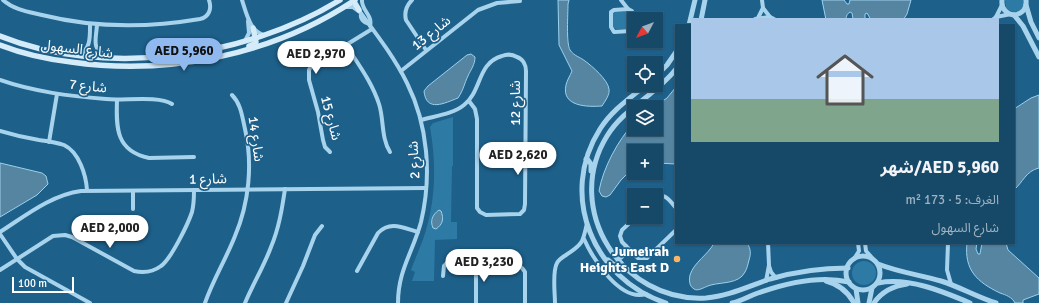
<!DOCTYPE html>
<html lang="ar">
<head>
<meta charset="utf-8">
<style>
	body { margin:0; font-family:Signika,"Noto Sans Arabic",sans-serif; background:#235271; color:#f1f3f6; direction:rtl; height:100vh; display:flex; flex-direction:column; font-size:15px; white-space:nowrap }
	* { box-sizing:border-box; margin:0 }
	p { font-size:13px; color:#9eb2c0 }
	.icon { flex:none; width:22px; height:22px; fill:none; stroke:currentColor; stroke-width:2; stroke-linecap:round; stroke-linejoin:round }
	.map { position:relative; flex:1; overflow:hidden; direction:ltr }
	.drawer { position:absolute; left:675px; top:24px; width:340px; height:220px; display:flex; flex-direction:column; background:#164868; border-radius:0px; box-shadow:0 1px 3px #0004,0 0 0 1px #35607c; direction:rtl }
	.drawer>* { flex:none }
	.needle { width:26px; rotate:229deg }
	.tools { position:absolute; left:627px; top:12px; display:grid; gap:8px }
	.tools a { display:grid; place-items:center; width:36px; height:36px; border-radius:0px; background:#164868; box-shadow:0 1px 3px #0004,0 0 0 1px #35607c; font-size:20px }
	.scale { position:absolute; left:12px; bottom:10px; width:62px; box-sizing:border-box; padding-left:4px; border:2px solid #fff; border-top:0; font-size:11px; line-height:14px; white-space:nowrap; color:#fff; -webkit-text-stroke:3px #1d608a; paint-order:stroke }
	.price { position:absolute; translate:-50% -34px; padding:0 9px; border-radius:14px; background:#fff; color:#222; font-size:13px; line-height:26px; filter:drop-shadow(0 1px 2px #0008) }
	.price::after { content:''; position:absolute; left:50%; top:24px; width:12px; height:9px; margin-left:-6px; background:inherit; clip-path:polygon(0 0,100% 0,50% 100%) }
	.price.selected { background:#90b9f0; color:#111 }
	ul { padding:0; list-style:none }
	li { display:grid; align-content:center; gap:8px; height:212px; padding:0 16px }
	li span { display:grid; place-items:center; height:124px; border-radius:0px; color:#555 }
	li>.icon { margin-inline-start:auto }
	span .icon { width:72px; height:72px; fill:#fffc; stroke-width:1 }
	li b { font-size:17px }
	.map>svg:first-child { display:block }
</style>
</head>
<body>
<div class="map">
<svg width="1039" height="303" viewBox="0 0 1039 303">
	<rect width="100%" height="100%" fill="#1d608a"/>
	<!-- green -->
	<g fill="#2d7aa5">
		<path d="M1005 0H1024C1025 11 1014 16 1006 8Z"/>
		<path d="M627 11 630 13 631 28 628 29H616L613 27V13L616 12Z"/>
		<path d="M453 117V166H452L451 222H457V239L435 240 434 281H412L415 272 411 270C416 256 422 244 426 230 436 196 436 161 430 127L433 123Z"/>
		<circle cx="864" cy="273" r="12"/>
	</g>
	<!-- water -->
	<g fill="#5685a1" stroke="#9bd0ee">
		<path d="M558 0H569L568 4C568 14 566 43 570 50 574 56 580 57 585 61 592 66 608 80 609 89 610 95 605 101 602 106 588 107 561 107 566 85 567 80 570 76 572 71L559 45Z"/>
		<path d="M822 0H844L847 4H849L850 0H911L907 14 900 25H876L871 20 867 13 865 14V25H854L852 13 850 12C845 15 846 20 846 25H827Z"/>
		<path d="M471 54 475 57C475 65 471 69 468 76 464 84 464 89 458 98 445 103 426 113 424 91L428 86 467 55Z"/>
		<path d="M676 87V164L656 163V151H634V167L621 180 610 195 606 197 602 196 599 191C603 168 618 140 634 123V129H656V107H654L667 98Z"/>
		<path d="M1039 95V168C1026 171 1023 182 1014 190V109L1031 98Z"/>
		<path d="M0 163 42 173 46 176 48 184 37 195 0 217Z"/>
		<path d="M439 210 441 211C444 219 443 224 436 229L433 228C430 221 432 215 439 210Z"/>
		<path d="M714 243H747C751 249 751 254 749 260 748 264 747 269 745 272 739 284 722 282 711 285 706 286 698 292 694 289 689 286 689 280 690 275 694 262 708 255 714 243Z"/>
		<path d="M967 243H977L976 249 978 254H980L982 243H1006L1008 250 1039 278V294L1023 300V303H1015C1012 297 1006 295 1000 293 977 282 964 270 967 243Z"/>
	</g>
	<g fill="none" stroke-linecap="round" stroke-linejoin="round">
		<!-- minor -->
		<g stroke="#a8d3ec" stroke-width="4">
			<path d="M3 0C14 10 29 12 42 15 94 28 147 28 200 19 209 17 212 9 209 0"/>
			<path d="M242 0C246 12 250 32 264 35"/>
			<path d="M362 0C361 10 373 15 370 26"/>
			<path d="M412 0C406 6 404 12 406 20L426 50"/>
			<path d="M621 0 628 9"/>
			<path d="M345 7H353L360 12C377 35 394 57 407 83 428 125 432 176 421 222 413 252 398 270 398 303"/>
			<path d="M763 8 770 17 774 19 775 25"/>
			<path d="M628 9 632 11 633 28 630 31 614 32 611 27V12L614 10Z"/>
			<path d="M361 14C360 19 364 23 369 24"/>
			<path d="M996 17 1002 5"/>
			<path d="M758 18 763 8 762 0"/>
			<path d="M97 25C96 39 91 50 107 56"/>
			<path d="M753 25 755 19 770 17"/>
			<path d="M986 25 996 17 1011 14"/>
			<path d="M245 41 249 33 248 21"/>
			<path d="M346 45C358 64 372 82 379 104 384 119 381 138 390 152"/>
			<path d="M79 55C91 49 90 36 90 24"/>
			<path d="M401 71 478 10 497 3 520 1"/>
			<path d="M0 80C34 92 70 96 106 99 123 101 158 95 172 104"/>
			<path d="M117 100C116 128 116 151 149 158L194 157"/>
			<path d="M421 120C435 116 453 114 464 105 482 91 477 63 502 56 507 54 512 54 517 57 523 59 526 65 526 71L525 204 524 210 520 214 486 215 480 212 477 208V119L475 109 469 101"/>
			<path d="M0 131C13 135 26 138 39 140 47 141 56 142 64 145 79 152 86 175 87 190"/>
			<path d="M49 142 57 94"/>
			<path d="M330 152 325 147 323 140 318 112 309 80V70L312 64 317 59 346 45 372 29"/>
			<path d="M656 198C665 192 670 201 676 208"/>
			<path d="M133 209V191"/>
			<path d="M636 217 622 230 620 236 622 242 638 258H647L676 230"/>
			<path d="M0 232C25 216 51 195 81 191L426 188"/>
			<path d="M0 234 17 259 25 267 90 303"/>
			<path d="M584 239C593 259 620 302 646 294"/>
			<path d="M865 243 866 251 874 260"/>
			<path d="M948 243 947 270 951 284"/>
			<path d="M854 259 859 251 858 243"/>
			<path d="M618 260 623 256 626 246"/>
			<path d="M476 264V303"/>
			<path d="M769 266 771 272 776 278"/>
			<path d="M0 270 53 236 65 235 72 237 134 271C144 273 153 272 161 266 171 259 188 224 192 212 194 204 194 197 194 190"/>
			<path d="M357 271 378 233C390 220 404 228 418 232"/>
			<path d="M443 276 444 266 447 263 518 265 522 268 525 272V303"/>
			<path d="M766 281 769 265 768 243"/>
			<path d="M205 303C213 280 226 259 235 236 249 203 253 164 245 129 242 116 241 104 232 95"/>
			<path d="M245 303C253 284 264 266 271 247 279 228 282 209 285 189"/>
			<path d="M286 303 303 266 315 235 322 226"/>
			<path d="M555 303C555 293 552 272 557 263 559 259 563 257 566 255 583 244 583 242 587 223"/>
		</g>
		<!-- tertiary -->
		<g stroke="#a8d3ec" stroke-width="5">
			<path d="M1002 0C1001 8 1006 14 1014 15 1022 14 1027 9 1026 0"/>
			<path d="M1026 5 1031 22 1039 38"/>
			<path d="M1014 15 1023 26 1039 57"/>
			<path d="M689 25 695 0"/>
			<path d="M700 25 705 0"/>
			<path d="M676 69C656 95 624 108 607 136 562 209 622 303 706 298 729 296 749 286 770 279 794 272 822 268 848 268"/>
			<path d="M656 76 667 65 676 52"/>
			<path d="M646 85C629 99 612 110 600 129 558 195 593 279 666 303"/>
			<path d="M586 159 588 160 591 164V171"/>
			<circle cx="863" cy="273" r="17"/>
			<path d="M608 260 614 265 621 263"/>
			<path d="M878 264C898 272 920 275 941 281 960 287 977 297 996 303"/>
			<path d="M826 281C838 284 848 292 854 303"/>
			<path d="M878 283C908 277 942 291 970 303"/>
			<path d="M856 289 858 303"/>
			<path d="M732 303C741 301 749 296 758 293 786 283 819 275 849 282"/>
			<path d="M869 303 872 288"/>
			<path d="M874 303C882 291 893 286 907 284"/>
		</g>
		<!-- secondary -->
		<g stroke="#d4ebf9" stroke-width="5.5">
			<path d="M353 0 359 10"/>
			<path d="M0 36C104 78 246 58 340 0"/>
			<path d="M0 45C23 54 46 59 71 62 168 76 273 55 355 0"/>
			<path d="M249 46 254 44 256 42 253 28"/>
		</g>
	</g>
	<!-- markers -->
	<circle fill="#fbb566" stroke="#1d608a" stroke-width="1.5" cx="677" cy="259" r="4"/>
	<g text-anchor="middle" dominant-baseline="central" stroke-width="3.5" stroke-linejoin="round" paint-order="stroke">
		<!-- street labels -->
		<g font-size="14" fill="#fff" stroke="#1d608a">
			<text transform="translate(431 33) rotate(-39)">شارع 13</text>
			<text transform="translate(77 49) rotate(7)">شارع السهول</text>
			<text transform="translate(88 86) rotate(6)">شارع 7</text>
			<text transform="translate(515 103) rotate(-90)">شارع 12</text>
			<text transform="translate(331 118) rotate(75)">شارع 15</text>
			<text transform="translate(256 139) rotate(82)">شارع 14</text>
			<text transform="translate(414 160) rotate(-93)">شارع 2</text>
			<text transform="translate(208 179) rotate(-1)">شارع 1</text>
		</g>
		<!-- poi labels -->
		<g font-size="14" font-weight="bold" fill="#fff" stroke="#1d608a" text-anchor="end">
			<text x="669" y="251">Jumeirah<tspan x="669" dy="16">Heights East D</tspan></text>
		</g>
	</g>
</svg>
<div class="tools">
<a><svg class="needle" viewBox="-14 -14 28 28"><path d="M0-13l5 13h-10z" fill="#e53935"/><path d="M0 13l5-13h-10z" fill="#9eb2c0"/></svg></a>
<a><svg class="icon" aria-label="locate" viewBox="0 0 24 24"><circle cx="12" cy="12" r="6"/><path d="M12 2v4M12 18v4M2 12h4M18 12h4"/></svg></a>
<a><svg class="icon" aria-label="layers" viewBox="0 0 24 24"><path d="M12 4l9 5-9 5-9-5zM3 14l9 5 9-5"/></svg></a>
<a>+</a>
<a>−</a>
</div>
<div class="scale">100 m</div>
<b class="price selected" style="left:184px;top:72px">AED 5,960</b>
<b class="price" style="left:316px;top:75px">AED 2,970</b>
<b class="price" style="left:518px;top:176px">AED 2,620</b>
<b class="price" style="left:110px;top:249px">AED 2,000</b>
<b class="price" style="left:484px;top:283px">AED 3,230</b>
<section class="drawer">
<ul>
<li><span style="background:linear-gradient(#a9c7e8 65%,#7fa58c 0)"><svg class="icon" aria-label="home" viewBox="0 0 24 24"><path d="M3 11l9-7 9 7M6 9v11h12V9"/></svg></span><div><b>AED 5,960/شهر</b><p>الغرف: 5 · 173 m²</p><p>شارع السهول</p></div></li>
</ul>
</section>
</div>
</body>
</html>
